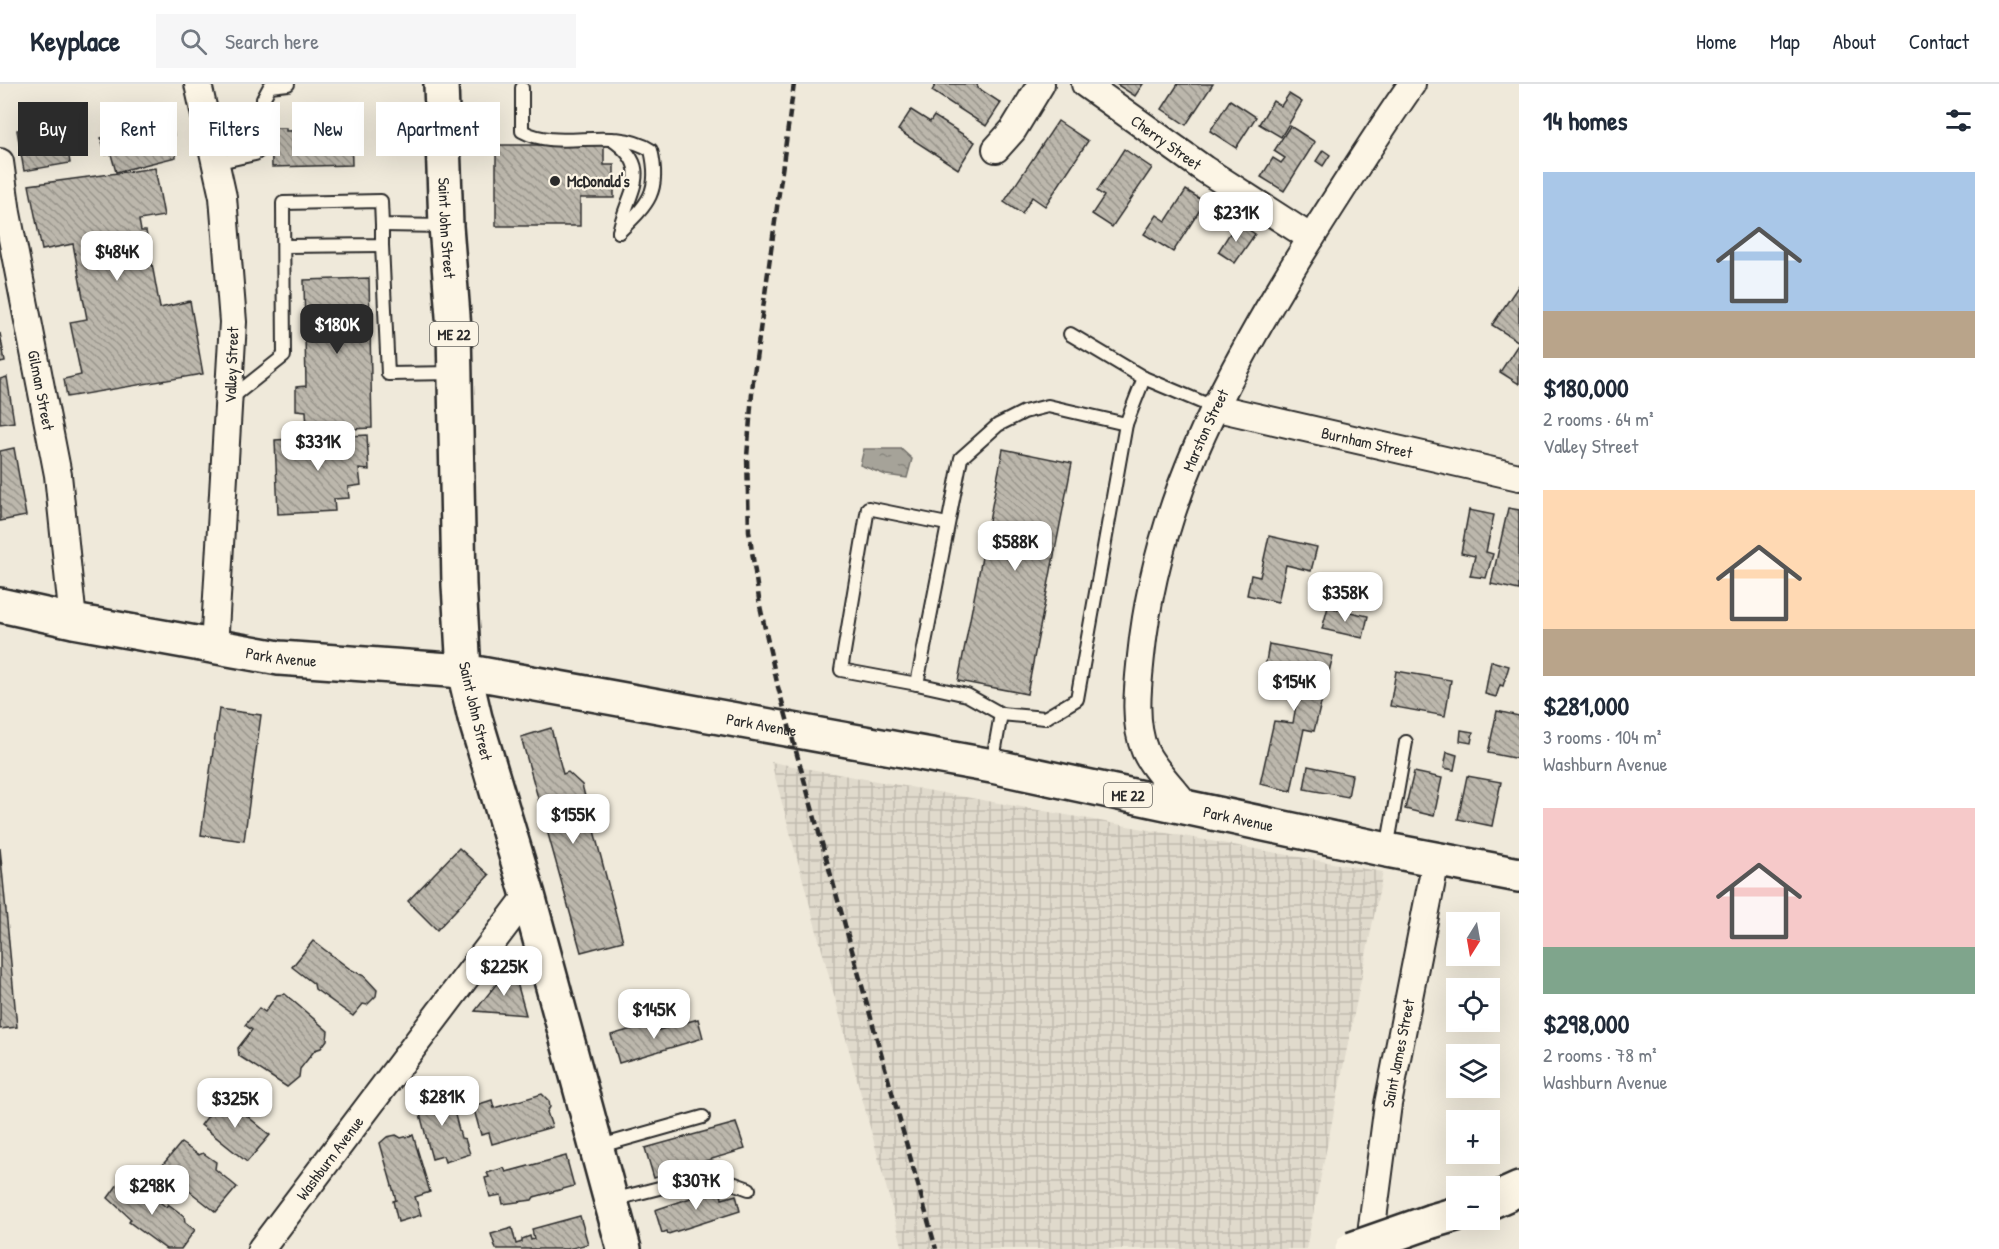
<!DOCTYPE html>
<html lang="en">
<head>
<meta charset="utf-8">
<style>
	body { margin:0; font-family:"Patrick Hand",sans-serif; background:#f6f6f7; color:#1f2937; height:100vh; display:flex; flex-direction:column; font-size:22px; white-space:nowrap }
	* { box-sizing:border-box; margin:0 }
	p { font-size:20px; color:#747a83 }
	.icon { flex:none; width:33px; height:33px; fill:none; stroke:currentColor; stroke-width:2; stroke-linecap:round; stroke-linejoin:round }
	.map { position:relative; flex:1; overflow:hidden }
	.details { display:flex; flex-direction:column; background:#fff; width:480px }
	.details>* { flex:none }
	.guide { position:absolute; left:18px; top:18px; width:570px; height:54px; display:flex; gap:12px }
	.needle { width:39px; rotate:191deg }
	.controls { position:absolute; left:1446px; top:828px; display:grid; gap:12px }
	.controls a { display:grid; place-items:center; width:54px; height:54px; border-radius:0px; background:#fff; box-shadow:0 6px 24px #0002; font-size:30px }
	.price { position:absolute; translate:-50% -51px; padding:0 14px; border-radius:12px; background:#fff; color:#222; font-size:20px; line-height:39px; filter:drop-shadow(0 2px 3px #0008) }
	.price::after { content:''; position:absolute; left:50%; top:36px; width:18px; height:14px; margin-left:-9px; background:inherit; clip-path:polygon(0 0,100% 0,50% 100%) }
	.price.active { background:#2b2b2b; color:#fff }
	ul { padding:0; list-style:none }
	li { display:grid; align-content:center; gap:12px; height:318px; padding:0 24px }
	li span { display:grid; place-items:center; height:186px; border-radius:0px; color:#555 }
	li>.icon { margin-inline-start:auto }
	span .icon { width:108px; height:108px; fill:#fffc; stroke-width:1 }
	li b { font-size:26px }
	h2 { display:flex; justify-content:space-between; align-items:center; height:72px; padding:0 24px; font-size:26px }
	.tag { padding:0 21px; border-radius:0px; background:#fff; box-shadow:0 6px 24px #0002; font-size:21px; line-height:54px }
	.tag.active { background:#2b2b2b; color:#fff }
	header { display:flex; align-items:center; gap:36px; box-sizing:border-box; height:84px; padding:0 30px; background:#fff; border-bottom:2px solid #e0e1e3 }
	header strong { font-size:28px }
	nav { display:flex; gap:33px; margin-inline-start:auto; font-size:21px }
	.search { width:420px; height:54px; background:#f6f6f7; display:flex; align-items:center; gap:15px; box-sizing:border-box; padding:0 21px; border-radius:0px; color:#747a83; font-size:22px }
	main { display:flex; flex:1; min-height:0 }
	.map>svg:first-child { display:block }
</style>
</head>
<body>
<header>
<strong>Keyplace</strong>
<div class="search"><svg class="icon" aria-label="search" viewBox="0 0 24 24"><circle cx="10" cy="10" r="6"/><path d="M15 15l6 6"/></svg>Search here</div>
<nav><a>Home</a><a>Map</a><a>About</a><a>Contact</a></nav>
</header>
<main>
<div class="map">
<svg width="1519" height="1165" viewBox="0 0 1519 1165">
	<defs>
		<pattern id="industrial-grid" width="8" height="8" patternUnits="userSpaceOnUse" patternTransform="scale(1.5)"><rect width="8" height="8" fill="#e0dacc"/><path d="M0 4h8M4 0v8" fill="none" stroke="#c0bbaf"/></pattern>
		<pattern id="water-ripples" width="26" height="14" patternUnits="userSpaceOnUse" patternTransform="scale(1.5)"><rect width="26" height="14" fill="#a6a399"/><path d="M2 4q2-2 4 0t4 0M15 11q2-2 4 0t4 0" fill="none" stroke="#87857d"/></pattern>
		<pattern id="building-back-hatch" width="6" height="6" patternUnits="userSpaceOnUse" patternTransform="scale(1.5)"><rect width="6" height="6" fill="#bcb7ac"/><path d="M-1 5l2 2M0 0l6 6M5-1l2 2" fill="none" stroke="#99958c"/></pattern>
	</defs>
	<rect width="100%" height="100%" fill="#efe9da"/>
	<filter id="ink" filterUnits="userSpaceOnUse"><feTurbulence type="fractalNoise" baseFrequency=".0167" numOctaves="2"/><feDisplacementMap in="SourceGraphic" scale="12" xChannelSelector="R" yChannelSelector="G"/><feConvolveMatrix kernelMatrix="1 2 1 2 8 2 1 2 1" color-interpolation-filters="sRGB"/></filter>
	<g filter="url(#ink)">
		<!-- industrial -->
		<path fill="url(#industrial-grid)" d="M771 678 1383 788 1306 1165H903Z"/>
		<!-- water -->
		<path fill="url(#water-ripples)" stroke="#75736d" stroke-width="1.5" d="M864 365H901L912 375 907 394 886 391 860 381Z"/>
		<!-- building -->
		<g fill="url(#building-back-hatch)" stroke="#2b2b2b" stroke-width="1.5">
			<path d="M936 0H977L978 4 1001 19 986 42 932 7Z"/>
			<path d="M1116 0H1143L1135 12Z"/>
			<path d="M1178 0H1213L1186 41 1162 25Z"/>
			<path d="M1289 10 1302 18 1281 53 1259 40 1273 17 1281 22Z"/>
			<path d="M1230 16 1256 33 1236 64 1210 47Z"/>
			<path d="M61 24 70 79 24 87 17 46 39 42 36 28Z"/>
			<path d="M911 26 930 38 934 32 975 58 958 85 898 46Z"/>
			<path d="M1058 37 1088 57 1045 122 1032 113 1022 130 1004 118Z"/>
			<path d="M167 38 173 45 176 73 116 88 111 70 106 71 101 54 141 42Z"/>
			<path d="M1290 42 1315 58 1284 107 1261 93 1273 74 1281 79 1285 74 1274 67Z"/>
			<path d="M271 44H286V47L351 45 352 81 272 83Z"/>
			<path d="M496 61H604V81H614V114H580V142H496Z"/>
			<path d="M1124 65 1152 84 1112 143 1092 130 1104 112 1097 107Z"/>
			<path d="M1323 66 1330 71 1323 82 1316 77Z"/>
			<path d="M155 84 164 132 139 136 141 147H146L160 224 190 217 203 290 67 313 64 295 81 291 70 238 87 235 73 160 42 166 29 101Z"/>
			<path d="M1186 106 1205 118 1173 168 1144 150 1157 131 1166 137Z"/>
			<path d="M1237 138 1255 150 1235 179 1218 168Z"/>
			<path d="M369 194 372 344 307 347 306 327 296 326V303L306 302 304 196Z"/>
			<path d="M1519 201V258L1492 241Z"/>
			<path d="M0 249 5 278 0 279Z"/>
			<path d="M1519 259V300L1500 288Z"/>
			<path d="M7 293 14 338 0 340V295Z"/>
			<path d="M367 351 369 386 359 385 361 401 348 403 349 414 334 415 335 427 278 430 275 356Z"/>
			<path d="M14 364 26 432 0 437V367Z"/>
			<path d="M1003 365 1072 379 1027 610 958 597Z"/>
			<path d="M1508 424 1519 426V506L1491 500Z"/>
			<path d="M1469 426 1494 431 1486 468 1493 470 1486 494 1470 492 1475 472 1461 469Z"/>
			<path d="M1269 452 1317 463 1311 487 1286 481 1278 518 1247 511 1251 491 1260 493Z"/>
			<path d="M1328 523 1368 532 1363 554 1322 545Z"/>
			<path d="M1269 560 1333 572 1314 647 1304 645 1291 707 1260 700 1274 637 1293 639 1301 591 1265 584Z"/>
			<path d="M1491 577 1509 582 1503 602 1500 601 1496 613 1485 610Z"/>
			<path d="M1396 587 1451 596 1445 632 1390 622Z"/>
			<path d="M219 625 261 631 244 757 201 751Z"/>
			<path d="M1497 627 1519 632V675L1488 669Z"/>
			<path d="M551 644 563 690 568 688 582 701 623 857 581 868 521 653Z"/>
			<path d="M1461 646 1473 648 1471 659 1460 657Z"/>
			<path d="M1447 668 1457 671 1454 686 1444 684Z"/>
			<path d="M1308 682 1352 691 1348 713 1304 705Z"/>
			<path d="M1414 688 1442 694 1434 732 1405 725Z"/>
			<path d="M1467 692 1501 698 1492 742 1458 735Z"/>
			<path d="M0 764 17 943 0 945Z"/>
			<path d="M459 764 489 791 437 846 408 817Z"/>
			<path d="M313 857 350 885 364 892 377 906 376 912 367 921 363 920 353 932 315 905 314 900 292 883Z"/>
			<path d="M509 884H513L526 931 475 927Z"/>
			<path d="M285 910 328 947 327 956 321 964 315 966 300 985 299 993 287 1003 239 972 238 964 252 946 245 941 259 924 265 928 277 911Z"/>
			<path d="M698 935 703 954 619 979 611 951 649 940 652 948Z"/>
			<path d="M443 1006 449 1008 461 1054 465 1055 470 1070 445 1078 443 1072 432 1075 416 1015Z"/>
			<path d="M542 1010 549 1017 550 1023 547 1028 552 1043 492 1060 489 1049 481 1051 473 1022 492 1016 494 1024Z"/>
			<path d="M223 1012 270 1051 247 1078 201 1041Z"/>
			<path d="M736 1039 745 1065 692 1081 691 1086 681 1089 678 1086 654 1094 645 1064Z"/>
			<path d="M396 1051 401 1054 413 1051 430 1108 415 1113 421 1131 398 1138 393 1117 396 1116 380 1059 387 1053Z"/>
			<path d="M181 1059 199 1071 203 1069 216 1078 215 1085 237 1103 216 1128 160 1084Z"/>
			<path d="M566 1072 574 1102 534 1113 532 1116 503 1120 501 1111 490 1113 485 1094 489 1093 487 1089 504 1084 506 1088Z"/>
			<path d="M123 1093 149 1113 151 1111 166 1123 168 1120 184 1132 185 1138 195 1146 181 1165H166L129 1138 131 1135 108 1114Z"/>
			<path d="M720 1104 722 1115 736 1111 740 1127 668 1150 667 1147 662 1149 655 1126Z"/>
			<path d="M580 1132 588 1160 568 1165H496L491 1150 512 1144 516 1160 522 1158V1155L530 1152 531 1156 534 1155 532 1145Z"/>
		</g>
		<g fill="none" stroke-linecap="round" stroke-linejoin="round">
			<defs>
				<g id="lane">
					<path d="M522 4V47C560 68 610 41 651 66 661 108 648 120 619 148"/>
					<path d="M611 55C656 85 627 107 619 148"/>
					<path d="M215 79 255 70 265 62 263 15 270 2 288 0"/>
					<path d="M382 161 388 290 454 289"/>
					<path d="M284 162 382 161V141"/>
					<path d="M1070 250 1144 294"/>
					<path d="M230 315 284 272 283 119 381 117 382 141 445 142"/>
					<path d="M917 600 841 586 868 424 947 440"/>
					<path d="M1001 630 1045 634 1077 615 1126 340"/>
					<path d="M992 681 1001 630 967 611 917 600 961 374 998 341 1024 328 1048 322 1126 340 1144 294 1213 323"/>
					<path d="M1387 765 1406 658"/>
					<path d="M597 1063 703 1033"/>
					<path d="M612 1116 710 1091 749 1105"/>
				</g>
				<g id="street">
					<path d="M198 0 223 113 233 238 214 564"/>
					<path id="s1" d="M1085 0 1204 85 1311 154"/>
					<path d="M996 65 1013 46 1041 0"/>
					<path id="s2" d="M0 78 7 129 58 391 73 537"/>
					<path id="s3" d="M1213 323 1519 393"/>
					<path id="s4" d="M1189 725C1177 708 1153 685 1145 667 1133 639 1138 601 1141 572 1156 422 1221 301 1298 175 1335 116 1372 57 1412 0"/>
					<path id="s5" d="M261 1165 528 811"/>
					<path id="s6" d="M1369 1165 1388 1020 1436 776"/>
				</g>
				<g id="secondary">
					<path id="s7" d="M0 521 73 537 279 574 464 587 475 634 528 811 624 1165"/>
				</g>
				<g id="primary">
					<path id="s8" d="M441 0 446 142 454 245 459 501 464 587 992 682 1387 766 1519 791"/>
				</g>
				<g id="highway">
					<path d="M1490 1118 1519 1105"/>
					<path d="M1432 1137 1456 1130"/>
				</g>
			</defs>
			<!-- lane casing -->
			<use href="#lane" stroke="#2b2b2b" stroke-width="16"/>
			<!-- street casing -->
			<use href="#street" stroke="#2b2b2b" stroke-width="30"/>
			<!-- secondary casing -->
			<use href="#secondary" stroke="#2b2b2b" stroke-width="38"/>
			<!-- primary casing -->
			<use href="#primary" stroke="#2b2b2b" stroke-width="38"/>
			<!-- highway casing -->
			<use href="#highway" stroke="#2b2b2b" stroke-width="38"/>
			<!-- lane -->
			<use href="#lane" stroke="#fcf5e5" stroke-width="12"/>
			<!-- street -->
			<use href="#street" stroke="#fcf5e5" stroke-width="26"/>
			<!-- secondary -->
			<use href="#secondary" stroke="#fcf5e5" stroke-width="33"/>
			<!-- primary -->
			<use href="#primary" stroke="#fcf5e5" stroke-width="33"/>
			<!-- highway -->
			<use href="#highway" stroke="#fcf5e5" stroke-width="33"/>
			<!-- rail -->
			<path stroke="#2b2b2b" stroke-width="4.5" stroke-dasharray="9 4.5" stroke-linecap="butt" d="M794 0 753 297 747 373 749 447 760 522 778 603 936 1165"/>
			<defs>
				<path id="highway-bridge" d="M1352 1165 1432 1137"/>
			</defs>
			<!-- highway-bridge casing -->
			<use href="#highway-bridge" stroke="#2b2b2b" stroke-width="38" stroke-linecap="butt"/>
			<!-- highway-bridge -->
			<use href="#highway-bridge" stroke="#fcf5e5" stroke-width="33"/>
		</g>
	</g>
	<!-- markers -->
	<circle fill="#2b2b2b" stroke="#fcf5e5" stroke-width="2" cx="555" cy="97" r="6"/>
	<g text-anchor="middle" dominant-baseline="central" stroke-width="4.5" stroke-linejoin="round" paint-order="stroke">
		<!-- shield labels -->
		<g fill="#fcf5e5" stroke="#6a6863" stroke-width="1.5">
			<rect x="430" y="238" width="48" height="24" rx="4.5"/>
			<rect x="1104" y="699" width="48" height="24" rx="4.5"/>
		</g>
		<g font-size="15" font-weight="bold" fill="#2b2b2b">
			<text x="454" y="250">ME 22</text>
			<text x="1128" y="711">ME 22</text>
		</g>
		<!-- street labels -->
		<g font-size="16" fill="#2b2b2b" stroke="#fcf5e5">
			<text stroke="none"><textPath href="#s1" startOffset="100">Cherry Street</textPath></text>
			<text stroke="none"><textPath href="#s8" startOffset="144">Saint John Street</textPath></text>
			<text transform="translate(231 281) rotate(-88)">Valley Street</text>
			<text stroke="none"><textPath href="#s2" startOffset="232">Gilman Street</textPath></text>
			<text stroke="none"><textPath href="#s4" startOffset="405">Marston Street</textPath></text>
			<text stroke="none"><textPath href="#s3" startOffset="158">Burnham Street</textPath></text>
			<text stroke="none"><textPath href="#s7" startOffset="286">Park Avenue</textPath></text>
			<text transform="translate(476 627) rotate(77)">Saint John Street</text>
			<text stroke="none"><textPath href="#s8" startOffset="890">Park Avenue</textPath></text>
			<text stroke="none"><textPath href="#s8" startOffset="1376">Park Avenue</textPath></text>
			<text stroke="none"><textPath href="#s6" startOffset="198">Saint James Street</textPath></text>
			<text stroke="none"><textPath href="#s5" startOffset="114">Washburn Avenue</textPath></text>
		</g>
		<!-- poi labels -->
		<g font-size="16" font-weight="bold" fill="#2b2b2b" stroke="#fcf5e5" text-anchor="start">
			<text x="567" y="97">McDonald's</text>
		</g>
	</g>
</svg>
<div class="controls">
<a><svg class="needle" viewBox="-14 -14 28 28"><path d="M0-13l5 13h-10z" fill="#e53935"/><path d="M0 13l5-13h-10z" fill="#747a83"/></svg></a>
<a><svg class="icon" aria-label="locate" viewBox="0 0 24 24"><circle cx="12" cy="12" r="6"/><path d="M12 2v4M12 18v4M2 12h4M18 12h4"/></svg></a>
<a><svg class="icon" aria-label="layers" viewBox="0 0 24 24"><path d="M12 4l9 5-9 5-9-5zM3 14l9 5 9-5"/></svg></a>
<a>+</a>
<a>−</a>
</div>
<b class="price" style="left:1236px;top:159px">$231K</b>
<b class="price" style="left:117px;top:198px">$484K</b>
<b class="price active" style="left:337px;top:271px">$180K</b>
<b class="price" style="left:318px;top:388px">$331K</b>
<b class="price" style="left:1015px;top:488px">$588K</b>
<b class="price" style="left:1345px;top:539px">$358K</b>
<b class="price" style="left:1294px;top:628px">$154K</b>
<b class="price" style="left:573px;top:761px">$155K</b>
<b class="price" style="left:504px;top:913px">$225K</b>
<b class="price" style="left:654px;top:956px">$145K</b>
<b class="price" style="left:442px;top:1043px">$281K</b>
<b class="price" style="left:235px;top:1045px">$325K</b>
<b class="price" style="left:696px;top:1127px">$307K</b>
<b class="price" style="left:152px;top:1132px">$298K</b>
<div class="guide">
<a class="tag active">Buy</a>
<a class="tag">Rent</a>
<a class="tag">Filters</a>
<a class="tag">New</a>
<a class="tag">Apartment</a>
</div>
</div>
<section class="details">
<h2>14 homes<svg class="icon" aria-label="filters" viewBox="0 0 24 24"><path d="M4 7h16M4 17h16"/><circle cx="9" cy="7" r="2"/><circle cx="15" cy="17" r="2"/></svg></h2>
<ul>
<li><span style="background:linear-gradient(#a9c7e8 75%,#b9a48a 0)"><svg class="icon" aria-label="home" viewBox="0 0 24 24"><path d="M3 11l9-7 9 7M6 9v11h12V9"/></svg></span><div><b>$180,000</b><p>2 rooms · 64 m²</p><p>Valley Street</p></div></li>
<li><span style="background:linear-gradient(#ffd9b3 75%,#b9a48a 0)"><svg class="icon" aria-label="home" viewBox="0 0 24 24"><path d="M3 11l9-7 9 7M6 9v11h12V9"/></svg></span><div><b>$281,000</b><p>3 rooms · 104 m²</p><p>Washburn Avenue</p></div></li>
<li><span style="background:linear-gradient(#f6c9c9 75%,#7fa58c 0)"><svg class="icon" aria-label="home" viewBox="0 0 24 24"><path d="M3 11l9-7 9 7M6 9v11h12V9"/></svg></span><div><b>$298,000</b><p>2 rooms · 78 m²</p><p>Washburn Avenue</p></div></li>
</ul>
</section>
</main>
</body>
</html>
